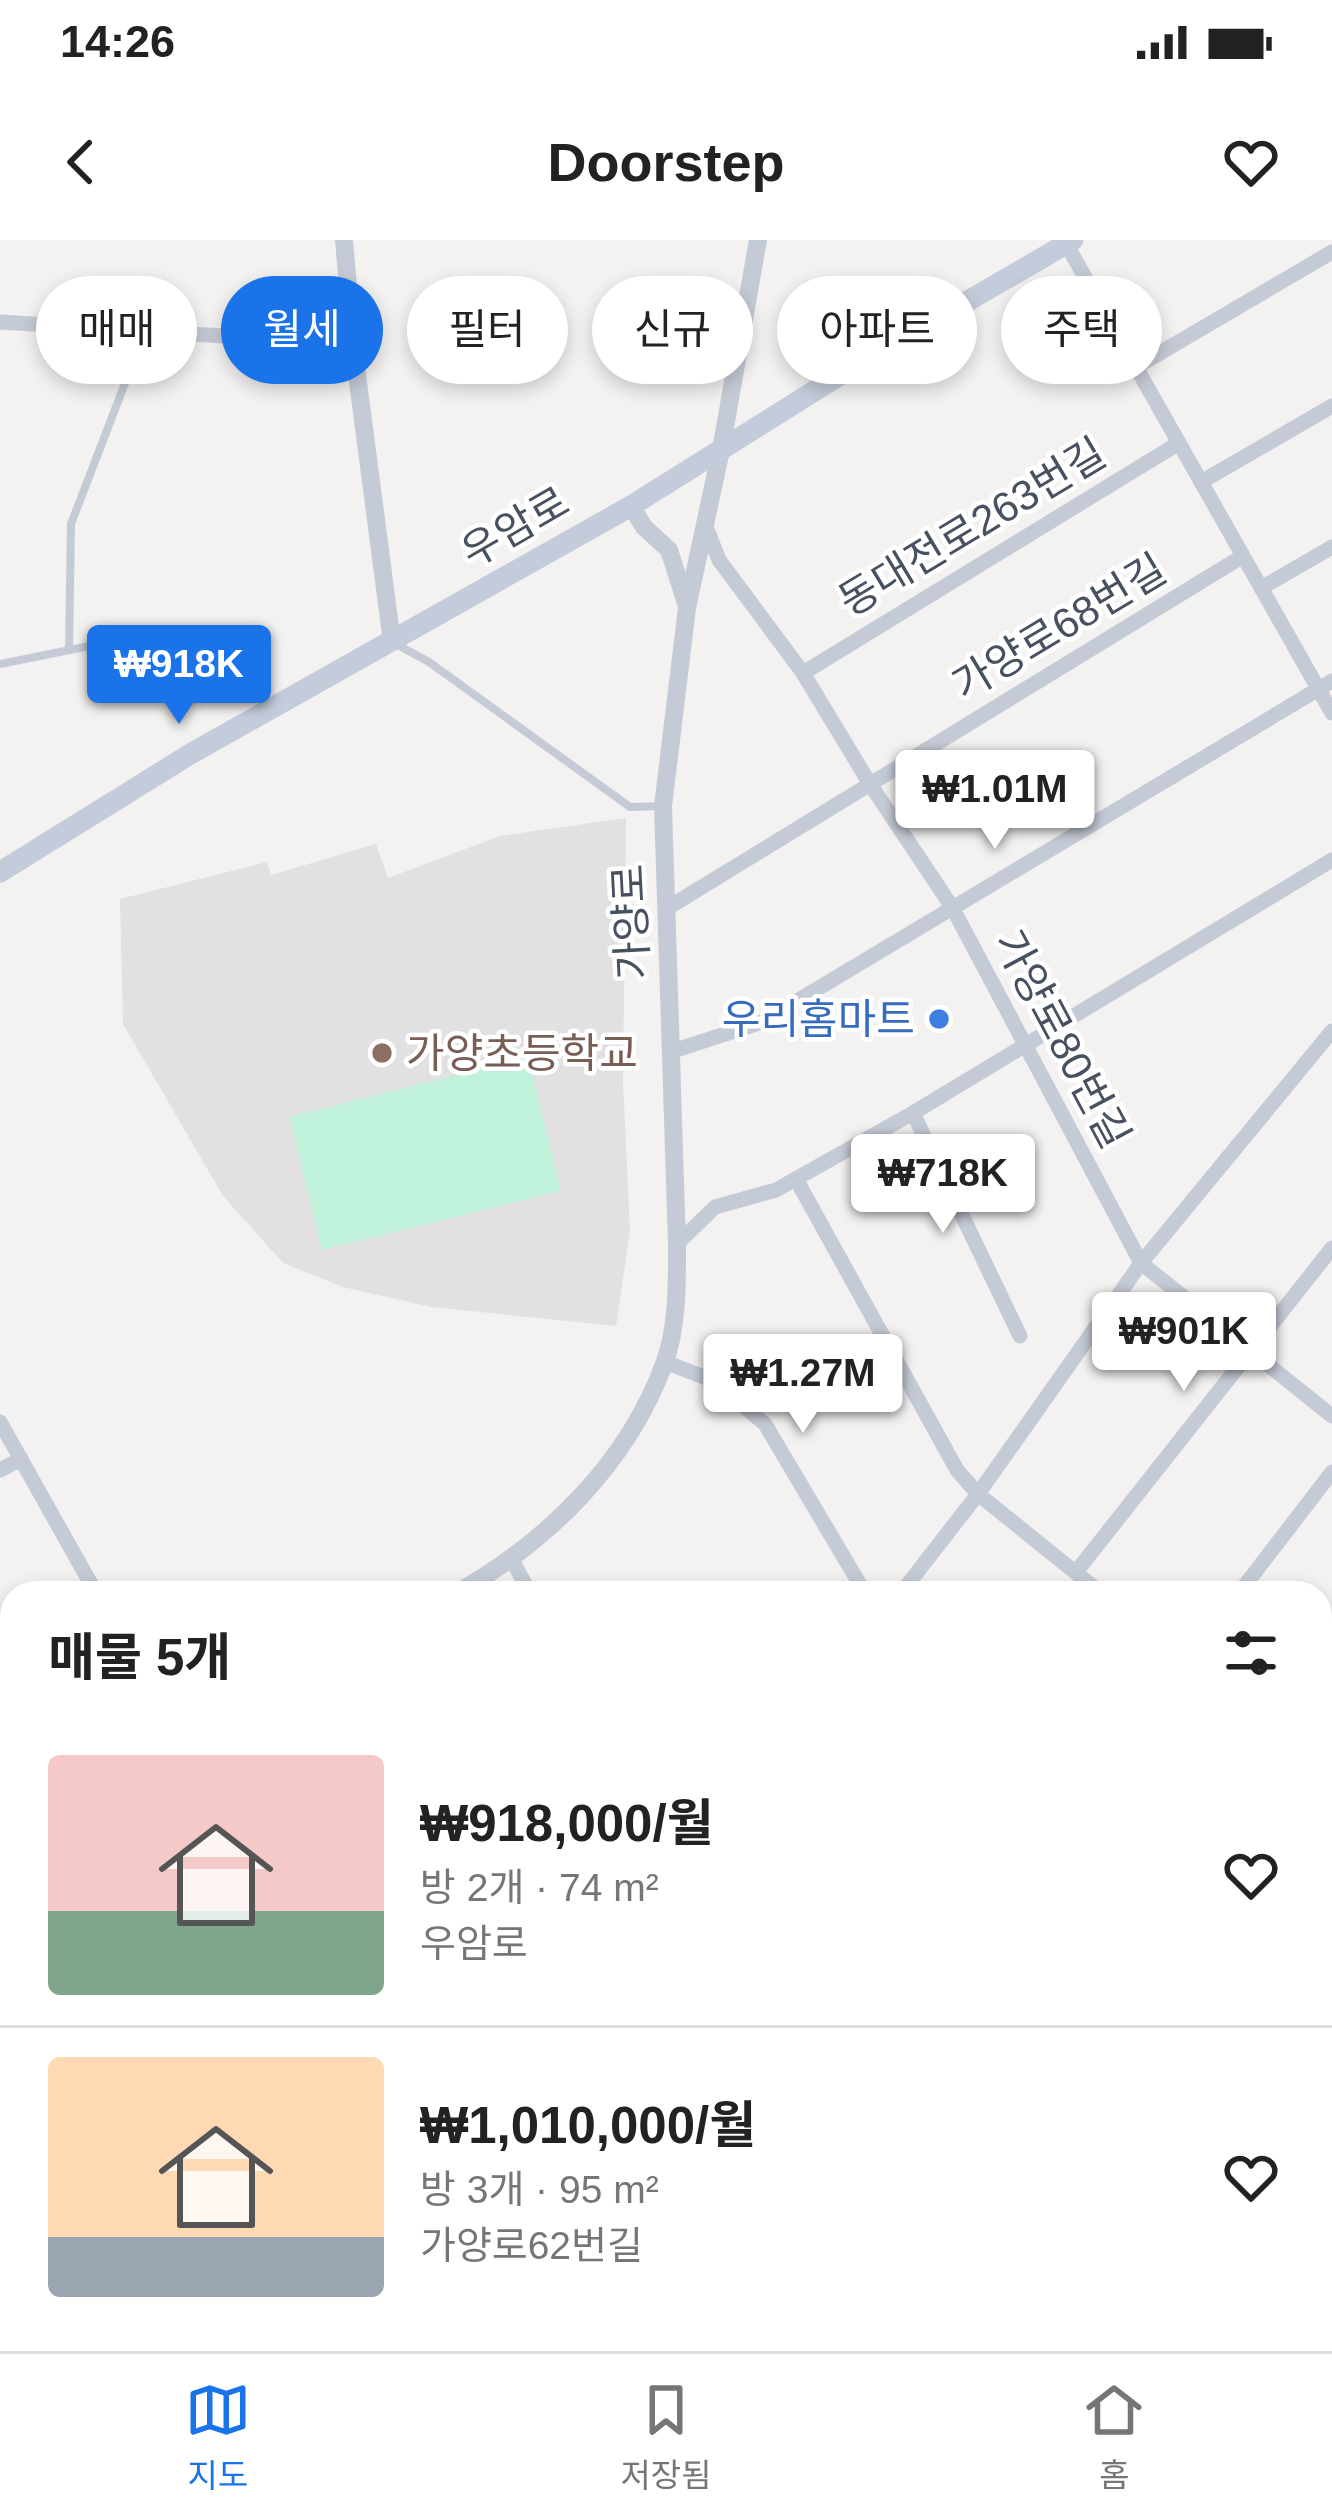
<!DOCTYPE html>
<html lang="ko">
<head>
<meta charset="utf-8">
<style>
	body { margin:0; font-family:Helvetica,"Noto Sans KR",sans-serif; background:#f6f6f6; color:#222; height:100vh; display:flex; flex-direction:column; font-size:45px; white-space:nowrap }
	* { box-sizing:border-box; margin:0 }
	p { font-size:39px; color:#767676 }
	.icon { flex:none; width:66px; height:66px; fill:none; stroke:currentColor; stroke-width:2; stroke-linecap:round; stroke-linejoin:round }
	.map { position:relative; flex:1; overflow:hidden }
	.sheet { position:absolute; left:0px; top:1341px; width:1332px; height:771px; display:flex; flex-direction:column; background:#fff; border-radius:36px 36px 0 0; box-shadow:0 6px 18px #0003 }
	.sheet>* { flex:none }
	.banner { position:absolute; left:36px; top:36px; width:1260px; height:108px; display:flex; gap:24px }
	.price { position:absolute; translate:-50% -102px; padding:0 27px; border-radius:12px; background:#fff; color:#222; font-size:39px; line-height:78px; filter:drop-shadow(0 3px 6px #0008) }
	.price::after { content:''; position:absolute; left:50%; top:72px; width:36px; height:27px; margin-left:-18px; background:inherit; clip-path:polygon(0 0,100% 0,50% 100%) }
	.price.current { background:#1a73e8; color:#fff }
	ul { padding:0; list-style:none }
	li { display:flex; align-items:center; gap:36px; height:300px; padding:0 48px }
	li+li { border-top:3px solid #e0e0e0 }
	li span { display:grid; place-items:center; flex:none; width:336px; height:240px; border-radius:12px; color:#555 }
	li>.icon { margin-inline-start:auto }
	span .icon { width:144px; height:144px; fill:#fffc; stroke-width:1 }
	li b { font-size:51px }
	h2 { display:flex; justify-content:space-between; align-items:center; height:144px; padding:0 48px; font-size:51px }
	.chip { padding:0 42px; border-radius:54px; background:#fff; box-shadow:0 6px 18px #0003; font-size:42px; line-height:108px }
	.chip.current { background:#1a73e8; color:#fff }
	.status { display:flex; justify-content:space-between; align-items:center; height:84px; padding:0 60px; background:#fff; direction:ltr }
	.status svg { height:33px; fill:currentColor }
	header { display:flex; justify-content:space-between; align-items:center; height:156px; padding:0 48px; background:#fff; font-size:54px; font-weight:700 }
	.menu { display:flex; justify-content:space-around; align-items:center; height:168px; border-top:3px solid #e0e0e0; background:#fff; font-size:33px; color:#767676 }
	.menu a { display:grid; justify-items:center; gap:6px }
	.menu .current { color:#1a73e8 }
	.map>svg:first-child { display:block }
</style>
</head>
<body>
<div class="status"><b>14:26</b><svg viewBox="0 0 49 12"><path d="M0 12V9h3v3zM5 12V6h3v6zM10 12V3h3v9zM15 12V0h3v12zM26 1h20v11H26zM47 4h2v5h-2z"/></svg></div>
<header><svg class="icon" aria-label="back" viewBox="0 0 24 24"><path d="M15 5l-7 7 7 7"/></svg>Doorstep<svg class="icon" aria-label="heart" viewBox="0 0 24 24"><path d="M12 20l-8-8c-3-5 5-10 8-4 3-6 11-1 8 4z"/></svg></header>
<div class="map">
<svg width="1332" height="2111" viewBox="0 0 1332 2111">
	<rect width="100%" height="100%" fill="#f4f1f1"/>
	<!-- education -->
	<g fill="#e2e0e0">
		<path d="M626 578 623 841 630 991 616 1086 431 1067 343 1047 283 1023 223 956 123 784 120 659 267 622 271 635 376 604 388 638 500 596Z"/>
		<path d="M1332 1991V2111H1248L1255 2100H1320V2006Z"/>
		<path d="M115 2100H627L637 2111H139Z"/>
	</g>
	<!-- green -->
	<path fill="#c0f1da" d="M528 817 561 951 322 1010 289 877Z"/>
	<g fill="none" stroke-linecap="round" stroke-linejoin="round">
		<!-- service -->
		<g stroke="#c5cbd6" stroke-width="8">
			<path d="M394 403 429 422 630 567 663 566"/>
			<path d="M69 410 71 284 145 91"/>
			<path d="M0 424 119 400"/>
			<path d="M0 2100 62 2101 127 2111"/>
		</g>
		<!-- minor -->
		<g stroke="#c5cbd6" stroke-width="15">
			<path d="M1064 0 1332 473"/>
			<path d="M0 82 353 104"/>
			<path d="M1136 127 1332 12"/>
			<path d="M1201 242 1332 166"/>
			<path d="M705 284 719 320 803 433 870 544 952 667 1141 1023 1332 1176"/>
			<path d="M1261 348 1332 307"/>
			<path d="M803 433 1179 203"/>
			<path d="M666 669 1243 316"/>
			<path d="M673 811 762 782 1332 441"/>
			<path d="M913 873 1020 1096"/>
			<path d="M796 939 957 1230 978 1254 1101 1353"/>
			<path d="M677 1004 715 967 776 950 913 873 1332 620"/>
			<path d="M665 1122 714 1141 765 1184 865 1353"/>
			<path d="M0 1182 96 1353"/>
			<path d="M0 1230 21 1219"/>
			<path d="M511 1318 530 1353"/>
			<path d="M1076 1332 1332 1008"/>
			<path d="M901 1353 978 1254 1141 1023 1332 791"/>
			<path d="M1239 1353 1332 1232"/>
			<path d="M1320 1467 1332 1452"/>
			<path d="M1320 1530 1332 1539"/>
			<path d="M0 1569 12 1591"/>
			<path d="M0 1687 12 1680"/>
			<path d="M1320 1720 1332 1705"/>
			<path d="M0 1870 12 1864"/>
			<path d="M0 2050 12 2043"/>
			<path d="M640 2100 649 2111"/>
			<path d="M890 2100 903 2111"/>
			<path d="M803 2111 811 2100"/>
			<path d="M1000 2111 1009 2100"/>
		</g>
		<!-- tertiary -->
		<g stroke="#c5cbd6" stroke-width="18">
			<path d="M344 0 353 104 392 402"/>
			<path d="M631 266 644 287 669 310 686 363"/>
			<path d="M457 1353C548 1301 627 1224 664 1124 678 1087 677 1043 677 1004L663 566 687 368 721 210 758 0"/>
			<path d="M0 1505 12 1497"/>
			<path d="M1320 1938 1332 1923"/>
			<path d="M1189 2111 1197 2100"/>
		</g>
		<!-- secondary -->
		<path stroke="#c4cbda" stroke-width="21" d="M0 632 192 513 631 266 835 138 1073 0"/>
	</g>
	<!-- markers -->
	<circle fill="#3f7fe0" stroke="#fff" stroke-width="4.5" cx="939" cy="779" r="12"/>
	<circle fill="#8d6e63" stroke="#fff" stroke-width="4.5" cx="382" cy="813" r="12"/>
	<g text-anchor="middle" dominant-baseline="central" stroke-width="9" stroke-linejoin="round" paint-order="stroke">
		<!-- street labels -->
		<g font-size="42" fill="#485160" stroke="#fff">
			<text transform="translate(515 287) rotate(-30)">우암로</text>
			<text transform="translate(972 287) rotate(-31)">동대전로263번길</text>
			<text transform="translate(1059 387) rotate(-31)">가양로68번길</text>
			<text transform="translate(631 682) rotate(-93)">가양로</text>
			<text transform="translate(1062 799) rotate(62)">가양로80번길</text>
		</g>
		<!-- shop labels -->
		<g font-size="42" fill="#366cbe" stroke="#fff" text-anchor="end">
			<text x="915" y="779">우리홈마트</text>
		</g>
		<!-- education labels -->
		<g font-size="42" fill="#785e54" stroke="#fff" text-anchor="start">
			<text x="406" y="813">가양초등학교</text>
		</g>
	</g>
</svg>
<b class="price current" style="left:179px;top:487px">₩918K</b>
<b class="price" style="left:995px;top:612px">₩1.01M</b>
<b class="price" style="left:943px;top:996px">₩718K</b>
<b class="price" style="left:1184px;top:1154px">₩901K</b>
<b class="price" style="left:803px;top:1196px">₩1.27M</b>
<div class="banner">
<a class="chip">매매</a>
<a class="chip current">월세</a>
<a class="chip">필터</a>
<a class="chip">신규</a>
<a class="chip">아파트</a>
<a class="chip">주택</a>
</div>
<section class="sheet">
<h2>매물 5개<svg class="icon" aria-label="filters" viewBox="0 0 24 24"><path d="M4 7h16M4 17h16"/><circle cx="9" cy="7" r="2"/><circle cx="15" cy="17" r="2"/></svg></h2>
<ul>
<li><span style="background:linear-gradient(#f6c9c9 65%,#7fa58c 0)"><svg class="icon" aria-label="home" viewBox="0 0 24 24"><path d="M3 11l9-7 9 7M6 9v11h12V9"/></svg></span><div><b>₩918,000/월</b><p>방 2개 · 74 m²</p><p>우암로</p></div><svg class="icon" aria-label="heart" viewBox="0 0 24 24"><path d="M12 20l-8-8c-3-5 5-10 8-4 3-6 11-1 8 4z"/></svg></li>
<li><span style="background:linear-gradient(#ffd9b3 75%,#9aa5b1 0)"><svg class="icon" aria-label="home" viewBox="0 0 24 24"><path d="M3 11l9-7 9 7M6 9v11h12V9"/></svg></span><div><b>₩1,010,000/월</b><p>방 3개 · 95 m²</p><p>가양로62번길</p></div><svg class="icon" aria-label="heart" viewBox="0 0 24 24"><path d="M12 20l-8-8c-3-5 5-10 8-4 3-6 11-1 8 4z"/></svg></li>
</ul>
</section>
</div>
<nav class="menu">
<a class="current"><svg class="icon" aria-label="map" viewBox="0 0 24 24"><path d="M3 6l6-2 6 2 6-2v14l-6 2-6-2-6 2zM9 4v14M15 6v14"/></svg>지도</a>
<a><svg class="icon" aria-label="saved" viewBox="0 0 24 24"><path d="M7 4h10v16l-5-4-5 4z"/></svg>저장됨</a>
<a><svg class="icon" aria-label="home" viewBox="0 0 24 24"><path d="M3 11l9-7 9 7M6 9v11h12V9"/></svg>홈</a>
</nav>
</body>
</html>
